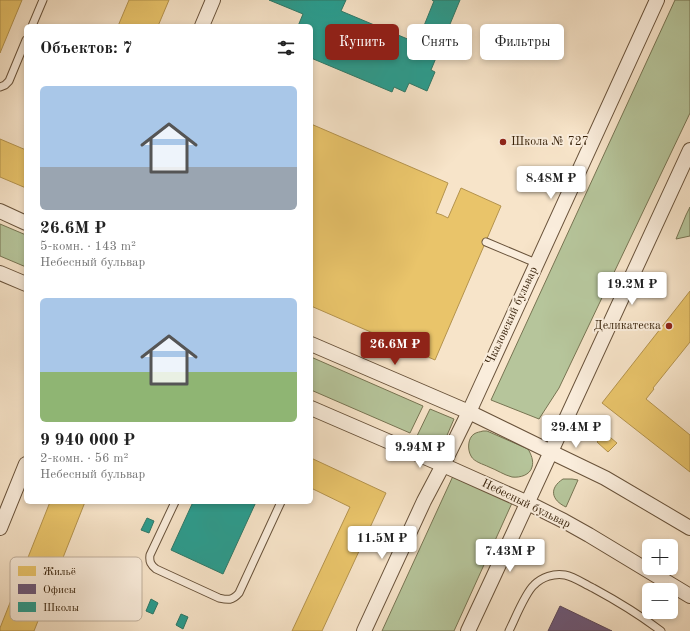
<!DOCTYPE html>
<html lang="ru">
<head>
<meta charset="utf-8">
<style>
	body { margin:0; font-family:"Old Standard TT",serif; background:#f6f6f6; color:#222; height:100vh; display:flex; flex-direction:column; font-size:15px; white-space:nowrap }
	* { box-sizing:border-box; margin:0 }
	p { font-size:13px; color:#767676 }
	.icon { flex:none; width:22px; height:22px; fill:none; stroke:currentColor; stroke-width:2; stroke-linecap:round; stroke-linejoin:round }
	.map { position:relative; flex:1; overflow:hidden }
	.sheet { position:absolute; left:24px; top:24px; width:289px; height:480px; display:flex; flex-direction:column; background:#fff; border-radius:6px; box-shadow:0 2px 6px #0003 }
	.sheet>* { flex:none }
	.top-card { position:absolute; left:325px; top:24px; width:305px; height:36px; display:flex; gap:8px }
	.buttons { position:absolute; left:642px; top:539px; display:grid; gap:8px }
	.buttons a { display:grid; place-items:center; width:36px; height:36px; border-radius:6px; background:#fff; box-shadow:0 2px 6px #0003; font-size:20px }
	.price { position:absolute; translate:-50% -34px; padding:0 9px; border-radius:4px; background:#fff; color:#222; font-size:13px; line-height:26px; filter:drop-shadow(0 1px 2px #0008) }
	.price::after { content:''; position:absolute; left:50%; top:24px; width:12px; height:9px; margin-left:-6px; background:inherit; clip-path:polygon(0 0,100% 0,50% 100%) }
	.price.on { background:#8f2418; color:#fff }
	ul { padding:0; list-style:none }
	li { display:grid; align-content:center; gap:8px; height:212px; padding:0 16px }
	li span { display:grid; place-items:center; height:124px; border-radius:6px; color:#555 }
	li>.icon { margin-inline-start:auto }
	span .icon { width:72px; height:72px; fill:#fffc; stroke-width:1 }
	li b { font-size:17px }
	h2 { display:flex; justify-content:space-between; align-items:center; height:48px; padding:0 16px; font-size:17px }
	.pill { padding:0 14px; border-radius:6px; background:#fff; box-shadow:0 2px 6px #0003; font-size:14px; line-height:36px }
	.pill.on { background:#8f2418; color:#fff }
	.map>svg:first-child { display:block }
</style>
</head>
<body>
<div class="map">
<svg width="690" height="631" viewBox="0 0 690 631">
	<rect width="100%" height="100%" fill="#f7e4c9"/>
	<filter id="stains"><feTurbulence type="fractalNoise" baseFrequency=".005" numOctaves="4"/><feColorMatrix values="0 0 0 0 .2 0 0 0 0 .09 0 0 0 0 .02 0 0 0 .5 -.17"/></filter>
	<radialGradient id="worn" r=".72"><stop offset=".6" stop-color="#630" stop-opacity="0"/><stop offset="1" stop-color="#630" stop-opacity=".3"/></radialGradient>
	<!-- green -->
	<g fill="#b6c59b" stroke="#777452">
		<path d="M675 0H690V113L559 388 539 419 491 400Z"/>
		<path d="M690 207V236L676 239 686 215Z"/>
		<path d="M0 224 26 235V267L0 256Z"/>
		<path d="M311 357 423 406 410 433 311 390Z"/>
		<path d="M430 409 454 419 442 447 417 436Z"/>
		<path d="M483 431H487L528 449C531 454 534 461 532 467 530 475 520 478 512 477 504 475 497 470 489 467 483 464 474 462 471 456 467 449 468 438 474 434 477 432 480 432 483 431Z"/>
		<path d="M453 476 512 503 454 631H382Z"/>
		<path d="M563 479H572L578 480 566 507C551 500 549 488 563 479Z"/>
	</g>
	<!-- homes -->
	<g fill="#e9c46a" stroke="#b4934d">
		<path d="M0 0H22L0 53Z"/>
		<path d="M129 0H169L158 26H118Z"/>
		<path d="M311 124 448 183 436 213 442 215 448 218 461 188 501 206 435 360 311 306Z"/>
		<path d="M0 139 26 150V188L0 177Z"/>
		<path d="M690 291V342L653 388 654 389 646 399 690 435V472L602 403Z"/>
		<path d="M605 433 617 443 608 452 597 442Z"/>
		<path d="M311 458 386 493 322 631H292L350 507 311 488Z"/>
		<path d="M50 502H85L34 631H0V628Z"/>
	</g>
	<!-- offices -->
	<path fill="#6d597a" stroke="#5d4858" d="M560 606 612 631H548Z"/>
	<!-- schools -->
	<g fill="#2a9d8f" stroke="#2e7867">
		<path d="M269 0H346L341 11 417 43 434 1 432 0H460L431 70 435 72 427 91 409 83 405 92 394 87 392 92 311 58V26H298L303 14Z"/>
		<path d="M193 502H256L223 574 171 550Z"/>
		<path d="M147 518 154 521 149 533 141 530Z"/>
		<path d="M151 599 158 603 153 614 146 611Z"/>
		<path d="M181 614 188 617 183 629 176 625Z"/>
	</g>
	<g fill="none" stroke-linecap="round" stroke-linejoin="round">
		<defs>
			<g id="lane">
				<path d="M32 26 43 0"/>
				<path d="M0 87 5 85 9 81 26 40"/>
				<path d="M486 242 536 263"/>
				<path d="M175 502 150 555C149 562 151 565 156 569L219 598C228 600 232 601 239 593L281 502"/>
				<path d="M509 631C515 619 525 593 534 585 542 577 554 573 565 575 575 577 584 584 593 588 617 601 640 615 661 631"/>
			</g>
			<g id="street">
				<path d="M202 26 213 0"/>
				<path d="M0 211 26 223"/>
				<path d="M0 273 26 284"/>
				<path d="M311 344 469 412 551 452 605 478 690 528"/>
				<path d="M311 408 443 465 528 503 564 521 589 535 690 596"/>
				<path d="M0 528 26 464"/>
				<path d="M364 631 424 501 443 465 469 412 657 0"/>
				<path d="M468 631C543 471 616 310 690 150"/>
			</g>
		</defs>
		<!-- lane casing -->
		<use href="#lane" stroke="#68523a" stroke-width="9"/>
		<!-- street casing -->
		<use href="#street" stroke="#68523a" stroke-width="16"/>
		<!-- lane -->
		<use href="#lane" stroke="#faeddc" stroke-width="7"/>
		<!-- street -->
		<use href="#street" stroke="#faeddc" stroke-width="14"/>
	</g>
	<!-- markers -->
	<g fill="#8f2418" stroke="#faeddc" stroke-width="1.5">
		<circle cx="503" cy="142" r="4"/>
		<circle cx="669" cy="326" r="4"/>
	</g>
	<g text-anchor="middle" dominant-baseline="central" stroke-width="4" stroke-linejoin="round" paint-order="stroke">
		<!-- poi labels -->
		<g font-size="12" fill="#38220a" stroke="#faeddc" text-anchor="start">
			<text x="511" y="142">Школа № 727</text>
			<text x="661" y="326" text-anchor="end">Деликатеска</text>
		</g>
		<!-- street labels -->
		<g font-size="12" fill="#38220a" stroke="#faeddc">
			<text transform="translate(512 316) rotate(-65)">Чкаловский бульвар</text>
			<text transform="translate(526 504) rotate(26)">Небесный бульвар</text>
		</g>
	</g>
	<!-- legend -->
	<rect x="10" y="557" width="132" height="64" rx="6" fill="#faeddc" stroke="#c0b09d" stroke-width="1"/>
	<rect x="18" y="566" width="18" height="10" fill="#e9c46a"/>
	<rect x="18" y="584" width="18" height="10" fill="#6d597a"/>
	<rect x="18" y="602" width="18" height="10" fill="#2a9d8f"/>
	<g font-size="11" fill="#38220a">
		<text x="43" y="575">Жильё</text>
		<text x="43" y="593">Офисы</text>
		<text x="43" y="611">Школы</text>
	</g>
	<rect width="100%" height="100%" filter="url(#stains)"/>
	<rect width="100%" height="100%" fill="url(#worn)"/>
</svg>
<div class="buttons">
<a>+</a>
<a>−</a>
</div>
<b class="price" style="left:551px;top:200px">8.48M ₽</b>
<b class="price" style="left:632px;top:306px">19.2M ₽</b>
<b class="price on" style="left:395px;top:366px">26.6M ₽</b>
<b class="price" style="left:576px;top:449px">29.4M ₽</b>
<b class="price" style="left:420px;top:469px">9.94M ₽</b>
<b class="price" style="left:382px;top:560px">11.5M ₽</b>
<b class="price" style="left:510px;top:573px">7.43M ₽</b>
<div class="top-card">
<a class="pill on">Купить</a>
<a class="pill">Снять</a>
<a class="pill">Фильтры</a>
</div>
<section class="sheet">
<h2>Объектов: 7<svg class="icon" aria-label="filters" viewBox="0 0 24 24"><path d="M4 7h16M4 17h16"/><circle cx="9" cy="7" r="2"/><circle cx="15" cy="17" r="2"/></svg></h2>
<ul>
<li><span style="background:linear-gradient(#a9c7e8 65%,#9aa5b1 0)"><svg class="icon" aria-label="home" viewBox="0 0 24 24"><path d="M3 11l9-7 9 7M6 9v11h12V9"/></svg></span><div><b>26.6M ₽</b><p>5-комн. · 143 m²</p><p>Небесный бульвар</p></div></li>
<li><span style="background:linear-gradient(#a9c7e8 60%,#8fb573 0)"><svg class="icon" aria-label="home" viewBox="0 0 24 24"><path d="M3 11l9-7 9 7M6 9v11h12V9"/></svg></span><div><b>9 940 000 ₽</b><p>2-комн. · 56 m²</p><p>Небесный бульвар</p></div></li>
</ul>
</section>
</div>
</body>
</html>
